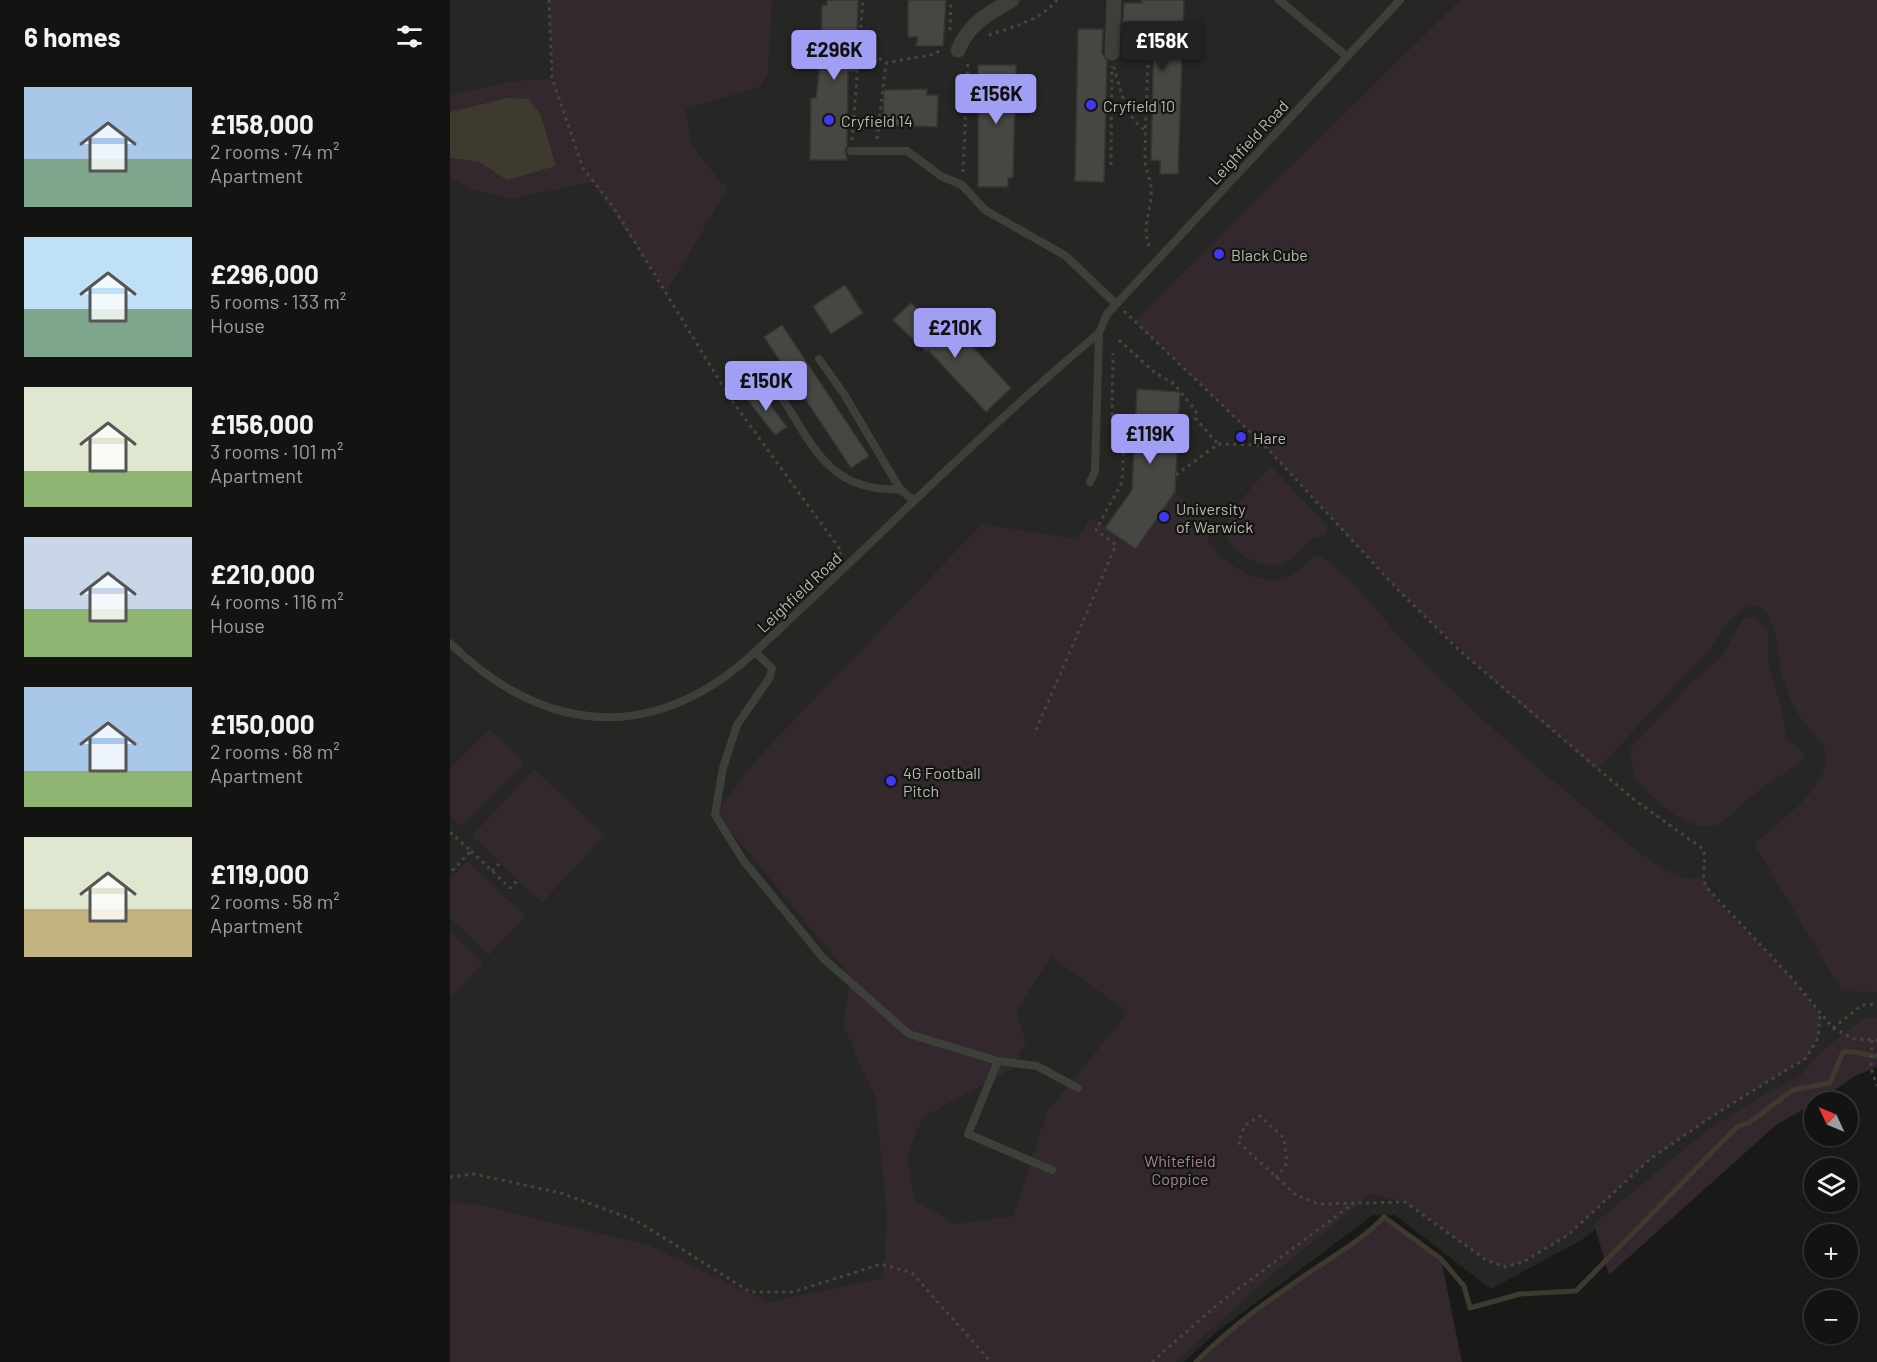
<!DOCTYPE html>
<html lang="en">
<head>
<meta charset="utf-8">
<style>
	body { margin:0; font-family:Barlow,sans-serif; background:#1c1d1b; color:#f1f3f6; height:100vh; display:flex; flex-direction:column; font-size:22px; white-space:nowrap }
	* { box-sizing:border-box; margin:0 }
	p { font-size:20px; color:#9d9e9f }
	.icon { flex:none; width:33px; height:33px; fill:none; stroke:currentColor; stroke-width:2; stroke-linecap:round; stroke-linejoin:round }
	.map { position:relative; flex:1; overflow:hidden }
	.sheet { display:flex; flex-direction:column; background:#131412; width:450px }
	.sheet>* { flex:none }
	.needle { width:39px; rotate:314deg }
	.controls { position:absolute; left:1354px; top:1092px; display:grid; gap:12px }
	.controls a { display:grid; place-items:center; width:54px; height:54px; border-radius:50%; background:#131412; box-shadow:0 2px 4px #0004,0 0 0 2px #323332; font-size:30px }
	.price { position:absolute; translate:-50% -51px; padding:0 14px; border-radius:6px; background:#a19ff4; color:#111; font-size:20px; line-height:39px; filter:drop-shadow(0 2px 3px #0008) }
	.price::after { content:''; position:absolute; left:50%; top:36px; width:18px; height:14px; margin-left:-9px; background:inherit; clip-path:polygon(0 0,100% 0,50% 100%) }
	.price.current { background:#222; color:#fff }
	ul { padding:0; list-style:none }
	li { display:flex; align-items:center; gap:18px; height:150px; padding:0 24px }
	li span { display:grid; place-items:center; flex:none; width:168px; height:120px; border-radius:0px; color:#555 }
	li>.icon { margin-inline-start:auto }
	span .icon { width:72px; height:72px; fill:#fffc; stroke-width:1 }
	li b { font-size:26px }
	h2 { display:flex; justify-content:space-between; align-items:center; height:72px; padding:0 24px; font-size:26px }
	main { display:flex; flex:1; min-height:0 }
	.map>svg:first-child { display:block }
</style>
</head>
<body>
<main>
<section class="sheet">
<h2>6 homes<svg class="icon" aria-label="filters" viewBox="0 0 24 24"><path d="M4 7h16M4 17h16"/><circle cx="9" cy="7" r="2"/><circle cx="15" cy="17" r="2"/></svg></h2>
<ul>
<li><span style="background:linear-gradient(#a9c7e8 60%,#7fa58c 0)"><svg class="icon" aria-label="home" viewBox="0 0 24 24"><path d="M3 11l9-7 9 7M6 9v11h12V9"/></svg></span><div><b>£158,000</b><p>2 rooms · 74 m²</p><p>Apartment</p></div></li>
<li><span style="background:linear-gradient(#bfe0f5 60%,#7fa58c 0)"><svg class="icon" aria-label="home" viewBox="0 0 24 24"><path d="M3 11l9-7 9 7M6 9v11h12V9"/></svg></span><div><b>£296,000</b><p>5 rooms · 133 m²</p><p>House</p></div></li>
<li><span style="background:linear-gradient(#dfe7d0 70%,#8fb573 0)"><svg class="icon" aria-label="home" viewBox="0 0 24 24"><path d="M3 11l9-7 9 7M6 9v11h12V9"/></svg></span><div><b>£156,000</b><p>3 rooms · 101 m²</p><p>Apartment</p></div></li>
<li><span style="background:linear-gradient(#c9d6e8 60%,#8fb573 0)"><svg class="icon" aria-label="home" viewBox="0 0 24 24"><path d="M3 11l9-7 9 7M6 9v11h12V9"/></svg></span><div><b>£210,000</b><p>4 rooms · 116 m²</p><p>House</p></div></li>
<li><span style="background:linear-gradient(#a9c7e8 70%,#8fb573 0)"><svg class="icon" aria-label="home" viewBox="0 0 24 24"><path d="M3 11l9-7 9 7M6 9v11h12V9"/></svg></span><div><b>£150,000</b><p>2 rooms · 68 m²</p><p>Apartment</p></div></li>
<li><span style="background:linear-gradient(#dfe7d0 60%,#c2b280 0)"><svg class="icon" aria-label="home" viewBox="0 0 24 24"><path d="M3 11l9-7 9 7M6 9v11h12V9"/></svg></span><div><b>£119,000</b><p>2 rooms · 58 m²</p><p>Apartment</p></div></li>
</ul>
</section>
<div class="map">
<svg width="1427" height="1362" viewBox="0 0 1427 1362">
	<rect width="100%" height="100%" fill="#191a18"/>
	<!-- built -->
	<path fill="#262724" d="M0 0H1427V1033L1325 1095 1133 1239 1041 1289 945 1215H923L769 1330 734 1362H509L433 1278 318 1303 199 1245 23 1203 0 1202Z"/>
	<!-- green -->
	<g fill="#32282d" fill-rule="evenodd">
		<path d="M99 0H322L318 73 310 87 236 109 241 145 277 189 217 291 142 182 60 199 25 190 0 178V158L29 162 57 180 106 166 91 115 57 98 0 112V95L58 82 102 78Z"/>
		<path d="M1010 0H1427V992L1392 991 1304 844C1325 826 1376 789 1376 759 1377 742 1356 728 1348 714 1341 702 1336 689 1332 676 1327 657 1328 599 1299 607 1281 612 1276 629 1265 642 1255 657 1240 669 1228 683 1201 712 1174 741 1147 770L1049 686 952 594 814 445 684 321Z"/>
		<path d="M821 466 876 524 877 532 872 537 862 538C852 549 843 562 826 565 808 569 774 548 775 528 776 516 811 475 821 466Z"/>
		<path d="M725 492 761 523 758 542C773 562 808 588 835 578 847 573 856 563 865 554 896 567 937 625 962 650 1017 708 1077 759 1138 810 1161 829 1199 864 1226 875 1235 879 1243 879 1253 877L1263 897 1340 976 1370 1014 1368 1038 1356 1058 1267 1113 1200 1159 1118 1235 1073 1262 1055 1267 1036 1260 955 1202 921 1194 816 1280 725 1362H0V1202L23 1203 199 1245 318 1302 433 1278 437 1216 425 1097 393 1025 401 977 269 817 272 804 307 759 532 524 627 539 640 518 686 549ZM601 957 678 1012 597 1112 563 1216 507 1224 465 1201 457 1155 473 1117 562 1069 576 1042 566 1012Z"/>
		<path d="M1304 617C1309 621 1315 625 1317 631 1320 641 1317 649 1318 659 1321 685 1337 711 1335 737L1353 752 1354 760 1310 789 1269 825 1249 827 1226 816 1197 793 1184 776 1180 749 1239 685 1272 656 1293 619Z"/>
		<path d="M40 729 74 763 11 826 0 815V769Z"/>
		<path d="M84 769 155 835 92 903 22 836Z"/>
		<path d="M17 861 76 916 39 955 0 918V879Z"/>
		<path d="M0 932 33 963 0 998Z"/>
		<path d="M1427 1017V1067L1405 1076 1370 1100 1326 1125 1159 1275 1144 1224 1256 1131 1316 1093 1349 1077 1371 1052 1403 1026 1415 1019Z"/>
		<path d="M934 1217 991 1259 1012 1362H746C780 1327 823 1297 863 1270 888 1253 913 1239 934 1217Z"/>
	</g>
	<!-- water -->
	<path fill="#3e3b2e" d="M57 98 78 99 91 115 106 166 57 180 29 162 0 158V112Z"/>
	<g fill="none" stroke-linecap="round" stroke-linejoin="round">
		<!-- stream -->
		<path stroke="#3e3b2e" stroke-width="5" d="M746 1362C780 1327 823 1297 863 1270 888 1253 913 1239 934 1217L991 1259 1014 1286 1020 1308 1070 1294 1126 1291 1287 1127 1300 1122 1343 1090 1380 1083 1393 1052C1404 1050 1416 1056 1427 1056"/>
	</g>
	<!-- building -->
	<g fill="#464742" stroke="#343632" stroke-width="1.5">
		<path d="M377 0H408L406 72 398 71 397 146 395 150 397 160H360L361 98H366L371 56 372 5H377Z"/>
		<path d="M458 0H496L493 46H466L468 37H458Z"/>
		<path d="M692 0H734L728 174H710V160L701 161 704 36 672 35 674 3H692Z"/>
		<path d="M628 29H653L652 53 657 61 654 182 625 181Z"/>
		<path d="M528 65H566L563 178H558V187H528Z"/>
		<path d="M477 89V95H488L487 127 433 125 434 90Z"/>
		<path d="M395 285 413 313 381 334 363 306Z"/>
		<path d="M461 303 510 351 519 343 561 388 536 412 478 350 476 352 443 320Z"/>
		<path d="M332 325 419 456 401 468 314 337Z"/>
		<path d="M308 388 337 427 325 435 296 398Z"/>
		<path d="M687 389 730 392 725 492 686 549 655 528 682 490Z"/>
	</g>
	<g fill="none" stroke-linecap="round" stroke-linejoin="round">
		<!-- path -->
		<g stroke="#45463f" stroke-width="3" stroke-dasharray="3 4.5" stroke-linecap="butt">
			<path d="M99 0 102 78 133 168 164 208 280 398 392 552 390 554"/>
			<path d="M500 30 501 0"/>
			<path d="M539 35C563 27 591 20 607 0"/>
			<path d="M699 35C698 76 695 118 695 159 695 169 700 177 701 186 703 211 690 224 700 249"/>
			<path d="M411 45 436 63 480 55 492 50"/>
			<path d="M664 67C670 88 676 119 696 131"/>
			<path d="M678 106 697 107"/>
			<path d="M427 139 436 63"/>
			<path d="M402 140 413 0"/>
			<path d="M661 165 662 66"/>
			<path d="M513 172 518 61"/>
			<path d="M674 311 814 445 952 594 1008 649 1182 798 1253 849C1258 862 1249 874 1257 888L1340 976 1383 1028 1404 1039 1427 1040"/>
			<path d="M669 340 704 372 724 384 746 411 745 418 768 444"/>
			<path d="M726 475 768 444 813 445"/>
			<path d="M586 730 666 545 646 530 672 482 675 425 662 424 663 353"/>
			<path d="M0 832 21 851 0 873"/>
			<path d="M21 851 60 888 68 880"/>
			<path d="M42 871 50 863"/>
			<path d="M1383 1028 1412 1005 1427 1004"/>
			<path d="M1422 1040 1421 1068 1427 1086"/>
			<path d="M0 1177 24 1174 111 1193 187 1221 300 1292H343L431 1264 462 1273 541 1362"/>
			<path d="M826 1178 837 1163 834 1138 810 1116 795 1125 788 1142 846 1195 869 1204 955 1202 1036 1260 1055 1267 1073 1262 1118 1235 1200 1159 1267 1113 1356 1058 1368 1038 1370 1014"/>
			<path d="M702 1362 768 1304 904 1203"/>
		</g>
		<!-- service -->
		<g stroke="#3d3f39" stroke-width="8">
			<path d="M829 0 896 56"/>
			<path d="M401 151H457L491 176 512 185 535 210 616 256 666 304"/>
			<path d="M369 359 394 394 450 489 464 501"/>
			<path d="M324 386C361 438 374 493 450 489"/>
			<path d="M640 482 645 471 649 333"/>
			<path d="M0 643C69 711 156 742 247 694 281 677 309 648 336 623 369 592 402 561 435 529 504 462 575 395 649 333L657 314 950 0"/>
			<path d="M305 652 322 668 320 677 287 725 273 768 265 815 293 860 373 958 459 1034 548 1061 587 1066 628 1088"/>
			<path d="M548 1061 518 1134 602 1170"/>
		</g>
		<!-- minor -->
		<g stroke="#3d3f39" stroke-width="15">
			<path d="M508 50C519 23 538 14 562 0"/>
			<path d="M662 53 664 0"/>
		</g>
	</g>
	<!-- markers -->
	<g fill="#4038f2" stroke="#141513" stroke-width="2">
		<circle cx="641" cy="105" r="6"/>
		<circle cx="379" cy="120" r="6"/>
		<circle cx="769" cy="254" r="6"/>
		<circle cx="791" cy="437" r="6"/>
		<circle cx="714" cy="517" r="6"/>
		<circle cx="441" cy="781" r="6"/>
	</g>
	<g text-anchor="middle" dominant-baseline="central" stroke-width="4.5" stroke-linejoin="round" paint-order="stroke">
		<!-- poi labels -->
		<g font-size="16" fill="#b8baaa" stroke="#141513" text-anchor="start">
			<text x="653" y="105">Cryfield 10</text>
			<text x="391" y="120">Cryfield 14</text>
			<text x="781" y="254">Black Cube</text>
			<text x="803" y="437">Hare</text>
			<text x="726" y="508">University<tspan x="726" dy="18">of Warwick</tspan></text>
			<text x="453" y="772">4G Football<tspan x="453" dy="18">Pitch</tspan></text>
		</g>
		<!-- street labels -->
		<g font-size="16" fill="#b8baaa" stroke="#141513">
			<text transform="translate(798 142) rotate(-47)">Leighfield Road</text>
			<text transform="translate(349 592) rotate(-43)">Leighfield Road</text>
		</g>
		<!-- park labels -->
		<g font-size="16" fill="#a48195" stroke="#141513">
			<text x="730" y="1160">Whitefield<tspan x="730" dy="18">Coppice</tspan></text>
		</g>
	</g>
</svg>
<div class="controls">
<a><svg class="needle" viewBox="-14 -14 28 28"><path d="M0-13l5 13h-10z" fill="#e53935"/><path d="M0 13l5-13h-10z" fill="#9d9e9f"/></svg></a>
<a><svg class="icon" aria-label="layers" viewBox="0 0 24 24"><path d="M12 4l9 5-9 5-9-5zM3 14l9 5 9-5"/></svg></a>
<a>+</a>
<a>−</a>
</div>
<b class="price current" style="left:712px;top:72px">£158K</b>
<b class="price" style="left:384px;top:81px">£296K</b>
<b class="price" style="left:546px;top:125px">£156K</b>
<b class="price" style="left:505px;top:359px">£210K</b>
<b class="price" style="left:316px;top:412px">£150K</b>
<b class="price" style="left:700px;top:465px">£119K</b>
</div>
</main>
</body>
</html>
